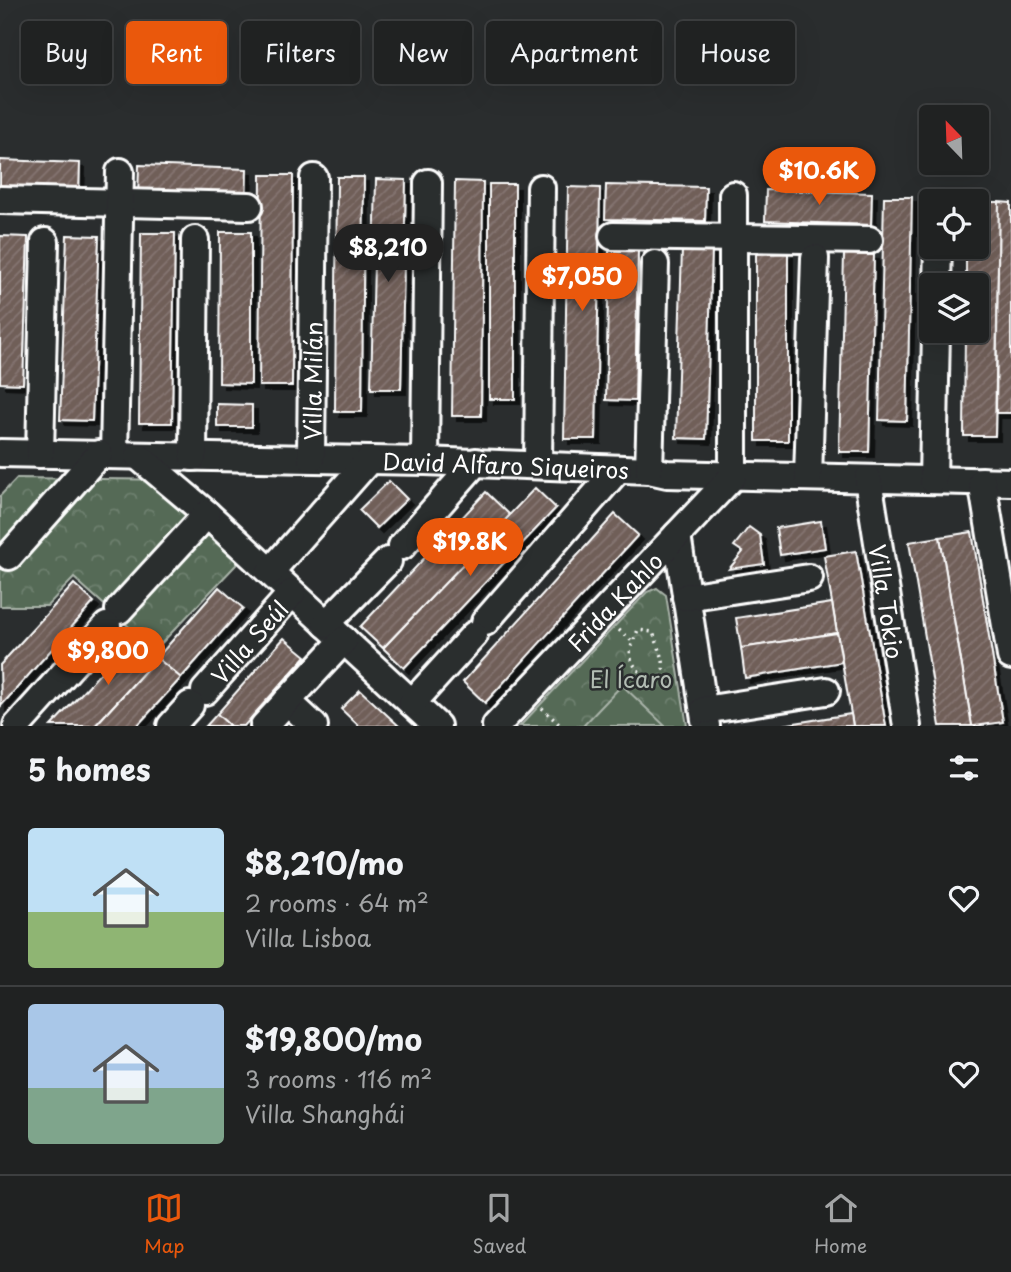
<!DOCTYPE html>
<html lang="en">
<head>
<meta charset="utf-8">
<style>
	body { margin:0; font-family:"Playpen Sans",sans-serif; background:#282a2a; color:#f1f3f6; height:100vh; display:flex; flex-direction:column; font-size:26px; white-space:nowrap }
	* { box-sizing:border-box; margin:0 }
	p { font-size:23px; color:#a2a4a5 }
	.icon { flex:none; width:38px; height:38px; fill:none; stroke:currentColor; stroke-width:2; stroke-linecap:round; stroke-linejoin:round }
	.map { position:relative; height:726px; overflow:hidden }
	.sheet { display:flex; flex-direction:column; background:#202222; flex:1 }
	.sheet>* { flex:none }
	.hud { position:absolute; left:21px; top:21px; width:970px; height:63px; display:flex; gap:14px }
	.needle { width:46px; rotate:337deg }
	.fabs { position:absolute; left:919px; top:105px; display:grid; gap:14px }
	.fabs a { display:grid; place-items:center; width:70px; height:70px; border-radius:7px; background:#202222; box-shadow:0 7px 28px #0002,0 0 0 2px #3d3f40; font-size:35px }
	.price { position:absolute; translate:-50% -60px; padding:0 16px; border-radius:24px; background:#ea580c; color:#fff; font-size:23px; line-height:46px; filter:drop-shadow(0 2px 4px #0008) }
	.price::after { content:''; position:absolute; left:50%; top:42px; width:21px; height:16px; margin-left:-10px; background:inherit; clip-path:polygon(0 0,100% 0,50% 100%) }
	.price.selected { background:#222; color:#fff }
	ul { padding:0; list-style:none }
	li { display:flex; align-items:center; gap:21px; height:175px; padding:0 28px }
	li+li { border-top:2px solid #3d3f40 }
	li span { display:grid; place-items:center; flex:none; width:196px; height:140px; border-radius:7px; color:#555 }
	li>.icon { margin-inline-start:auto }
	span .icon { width:84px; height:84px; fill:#fffc; stroke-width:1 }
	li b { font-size:30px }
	h2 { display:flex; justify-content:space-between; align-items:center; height:84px; padding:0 28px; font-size:30px }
	.chip { padding:0 24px; border-radius:7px; background:#202222; box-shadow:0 7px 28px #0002,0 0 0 2px #3d3f40; font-size:24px; line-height:63px }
	.chip.selected { background:#ea580c; color:#fff }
	.tab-bar { display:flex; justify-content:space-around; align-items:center; height:98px; border-top:2px solid #3d3f40; background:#202222; font-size:19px; color:#a2a4a5 }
	.tab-bar a { display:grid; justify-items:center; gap:4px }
	.tab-bar .selected { color:#ea580c }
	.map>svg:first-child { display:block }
</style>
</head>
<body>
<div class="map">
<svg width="1011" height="726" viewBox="0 0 1011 726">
	<defs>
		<pattern id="forest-crowns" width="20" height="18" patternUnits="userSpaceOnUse" patternTransform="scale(1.75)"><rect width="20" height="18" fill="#556a56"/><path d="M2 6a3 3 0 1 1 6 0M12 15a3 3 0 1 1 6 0" fill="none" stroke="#6e806f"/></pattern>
		<pattern id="building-hatch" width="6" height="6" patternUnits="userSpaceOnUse" patternTransform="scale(1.75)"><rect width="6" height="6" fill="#705e59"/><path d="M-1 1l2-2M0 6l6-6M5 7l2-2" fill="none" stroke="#857672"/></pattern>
		<filter id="shadow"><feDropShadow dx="5" dy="5" stdDeviation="0" flood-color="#0009"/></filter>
	</defs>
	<rect width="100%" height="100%" fill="#2a2d2e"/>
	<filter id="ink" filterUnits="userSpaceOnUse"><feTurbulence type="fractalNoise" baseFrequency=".0143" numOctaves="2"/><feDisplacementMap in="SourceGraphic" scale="14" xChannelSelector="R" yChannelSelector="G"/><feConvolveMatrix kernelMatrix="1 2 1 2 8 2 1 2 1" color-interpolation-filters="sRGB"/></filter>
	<g filter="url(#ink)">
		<!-- forest -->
		<g fill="url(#forest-crowns)" stroke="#aab4aa" stroke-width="2">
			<path d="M17 478 185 480 254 546 155 650 74 578 47 606H0V496Z"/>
			<path d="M657 588 666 595 687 726H520L647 592Z"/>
		</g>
		<!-- garden -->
		<path fill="#556a56" stroke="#aab4aa" stroke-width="2" d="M622 685 665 726H583Z"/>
		<!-- building -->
		<g fill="url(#building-hatch)" stroke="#fff" stroke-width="2" filter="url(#shadow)">
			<path d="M0 160 80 163 79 193 0 192Z"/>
			<path d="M139 165 247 169 246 202 138 198Z"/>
			<path d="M261 175H293L292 386H259Z"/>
			<path d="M337 177H364L362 412H335Z"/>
			<path d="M376 179 406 180 401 389H371Z"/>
			<path d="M455 181 483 182 481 416H452Z"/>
			<rect x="489" y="184" width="26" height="215"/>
			<path d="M606 185 706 187 705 221 605 219Z"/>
			<path d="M568 187 600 188 596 439H564Z"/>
			<path d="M766 190 872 193 871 225 765 221Z"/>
			<path d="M884 197H912L907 421 879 420Z"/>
			<path d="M976 202H999L995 436H964L965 331H976V285H966V247H976Z"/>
			<path d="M999 202 1011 203V413H996Z"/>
			<path d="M220 232H251V384L219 383Z"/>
			<path d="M141 233H175L172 423H139Z"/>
			<path d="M67 235 99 236 92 421 60 420Z"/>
			<path d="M0 236 28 237 23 384 0 383Z"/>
			<path d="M682 249 712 250 706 439 676 438Z"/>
			<path d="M609 250 638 251 635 401 606 400Z"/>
			<path d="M788 253V441H756V254Z"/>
			<path d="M844 254 874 255 869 452H839Z"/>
			<path d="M217 404 252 405V427H217Z"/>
			<path d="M389 481 407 499 377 528 359 510Z"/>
			<path d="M535 488 556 508 404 668 383 648Z"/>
			<path d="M486 492 510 515 383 648 360 627Z"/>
			<path d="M615 514 638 535 485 703 463 682Z"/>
			<path d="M821 521 825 548 780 555 776 528Z"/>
			<path d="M749 527 760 535 764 564 729 569 743 552 734 546Z"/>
			<path d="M972 532 1003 722 975 726H972L940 537Z"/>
			<path d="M940 537 972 726H940L909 542Z"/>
			<path d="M856 551 886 726H853L824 556Z"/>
			<path d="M74 584 94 602 1 706 0 665Z"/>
			<path d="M219 587 243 608 181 678 157 658Z"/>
			<path d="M832 603 837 633 741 648 736 618Z"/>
			<path d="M837 633 842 662 745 678 741 648Z"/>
			<path d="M134 637 157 658 95 726H51Z"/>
			<path d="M284 638 306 656 244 726H230L217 714Z"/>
			<path d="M157 658 181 678 137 726H95Z"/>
			<path d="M360 690 399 726H359L341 709Z"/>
			<path d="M217 714 230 726H206Z"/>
			<path d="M851 714 853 726H776Z"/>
		</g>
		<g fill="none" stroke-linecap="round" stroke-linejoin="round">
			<defs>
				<g id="minor">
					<path d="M0 200 249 206"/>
					<path d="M613 236 869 240"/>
					<path d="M937 285 938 247"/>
					<path id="s1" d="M0 453 425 461 649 470 667 474 1011 482"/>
					<path d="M40 454 45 242"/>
					<path d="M114 455 120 172"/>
					<path d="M138 456 207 514 437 726"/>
					<path d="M193 457 195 240"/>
					<path id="s2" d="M311 458 314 178"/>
					<path d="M425 461 428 183"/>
					<path d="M538 465 541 188"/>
					<path d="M649 470 655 264"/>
					<path d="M808 477 815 258"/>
					<path id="s3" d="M868 479 907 726"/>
					<path d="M933 480 936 331"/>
					<path d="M982 481 1011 656"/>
					<path d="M677 535 706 726"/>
					<path d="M402 546 476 462"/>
					<path d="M9 556 99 454"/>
					<path d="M270 572 369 460"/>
					<path d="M686 597 809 578"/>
					<path d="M119 610 207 514"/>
					<path d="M485 622 618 469"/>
					<path d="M326 624 388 561"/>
					<path id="s4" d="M205 691 292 593"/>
					<path d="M287 701 314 726"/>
					<path d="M412 703 474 635"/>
					<path d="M704 710 826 691"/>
					<path d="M17 726 107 626"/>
					<path d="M171 726 190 705"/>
					<path d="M264 726 344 640"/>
					<path id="s5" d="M496 726 733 476V195"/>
				</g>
			</defs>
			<!-- minor casing -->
			<use href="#minor" stroke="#fff" stroke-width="32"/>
			<!-- path -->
			<g stroke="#fff" stroke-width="3.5" stroke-dasharray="2 5" stroke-linecap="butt">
				<path d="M619 630 633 642C625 660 636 668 648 680L660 678C669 663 658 648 653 632L638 630 633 642"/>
				<path d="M542 708 561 726"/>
			</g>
			<!-- minor -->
			<use href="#minor" stroke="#2a2d2e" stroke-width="26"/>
		</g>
	</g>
	<g text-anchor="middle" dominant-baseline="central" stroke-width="5" stroke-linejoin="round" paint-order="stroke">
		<!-- street labels -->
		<g font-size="23" fill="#fff" stroke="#2a2d2e">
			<text stroke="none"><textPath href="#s2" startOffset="77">Villa Milán</textPath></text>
			<text stroke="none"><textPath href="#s1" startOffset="506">David Alfaro Siqueiros</textPath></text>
			<text stroke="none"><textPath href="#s5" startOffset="172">Frida Kahlo</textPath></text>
			<text stroke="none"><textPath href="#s3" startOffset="124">Villa Tokio</textPath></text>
			<text stroke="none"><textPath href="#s4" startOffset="66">Villa Seúl</textPath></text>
		</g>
		<!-- park labels -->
		<g font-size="23" fill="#b2bcb3" stroke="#2a2d2e">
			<text x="631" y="678">El Ícaro</text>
		</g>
	</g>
</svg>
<div class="fabs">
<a><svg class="needle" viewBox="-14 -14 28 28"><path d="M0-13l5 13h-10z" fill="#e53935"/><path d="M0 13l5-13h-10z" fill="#a2a4a5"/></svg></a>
<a><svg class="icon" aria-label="locate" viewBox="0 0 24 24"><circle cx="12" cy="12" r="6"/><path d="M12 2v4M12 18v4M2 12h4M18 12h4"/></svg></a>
<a><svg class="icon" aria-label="layers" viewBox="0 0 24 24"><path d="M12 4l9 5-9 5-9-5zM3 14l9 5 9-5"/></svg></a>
</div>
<b class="price" style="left:819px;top:207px">$10.6K</b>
<b class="price selected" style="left:388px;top:284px">$8,210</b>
<b class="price" style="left:582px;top:313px">$7,050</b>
<b class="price" style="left:470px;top:578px">$19.8K</b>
<b class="price" style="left:108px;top:687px">$9,800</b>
<div class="hud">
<a class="chip">Buy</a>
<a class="chip selected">Rent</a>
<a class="chip">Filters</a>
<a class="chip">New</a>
<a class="chip">Apartment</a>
<a class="chip">House</a>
</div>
</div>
<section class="sheet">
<h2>5 homes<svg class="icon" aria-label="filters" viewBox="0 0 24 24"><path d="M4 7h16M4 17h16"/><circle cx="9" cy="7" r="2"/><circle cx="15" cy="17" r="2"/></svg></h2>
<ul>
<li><span style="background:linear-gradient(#bfe0f5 60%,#8fb573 0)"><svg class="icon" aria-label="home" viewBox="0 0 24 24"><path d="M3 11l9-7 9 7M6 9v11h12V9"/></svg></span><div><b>$8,210/mo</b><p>2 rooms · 64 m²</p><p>Villa Lisboa</p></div><svg class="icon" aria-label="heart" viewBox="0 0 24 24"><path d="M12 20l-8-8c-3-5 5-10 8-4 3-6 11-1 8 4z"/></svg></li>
<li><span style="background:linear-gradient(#a9c7e8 60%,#7fa58c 0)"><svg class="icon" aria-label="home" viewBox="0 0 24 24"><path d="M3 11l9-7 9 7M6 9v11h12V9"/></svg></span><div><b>$19,800/mo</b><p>3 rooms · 116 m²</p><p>Villa Shanghái</p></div><svg class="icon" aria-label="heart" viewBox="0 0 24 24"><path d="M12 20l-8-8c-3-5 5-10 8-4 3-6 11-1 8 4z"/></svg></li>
</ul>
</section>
<nav class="tab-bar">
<a class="selected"><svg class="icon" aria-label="map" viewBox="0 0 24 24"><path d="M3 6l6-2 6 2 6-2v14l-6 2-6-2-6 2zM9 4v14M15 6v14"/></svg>Map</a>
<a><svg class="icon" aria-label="saved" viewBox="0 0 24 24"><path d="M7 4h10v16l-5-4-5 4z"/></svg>Saved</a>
<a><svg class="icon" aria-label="home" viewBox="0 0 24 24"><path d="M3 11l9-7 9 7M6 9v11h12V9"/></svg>Home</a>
</nav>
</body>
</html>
